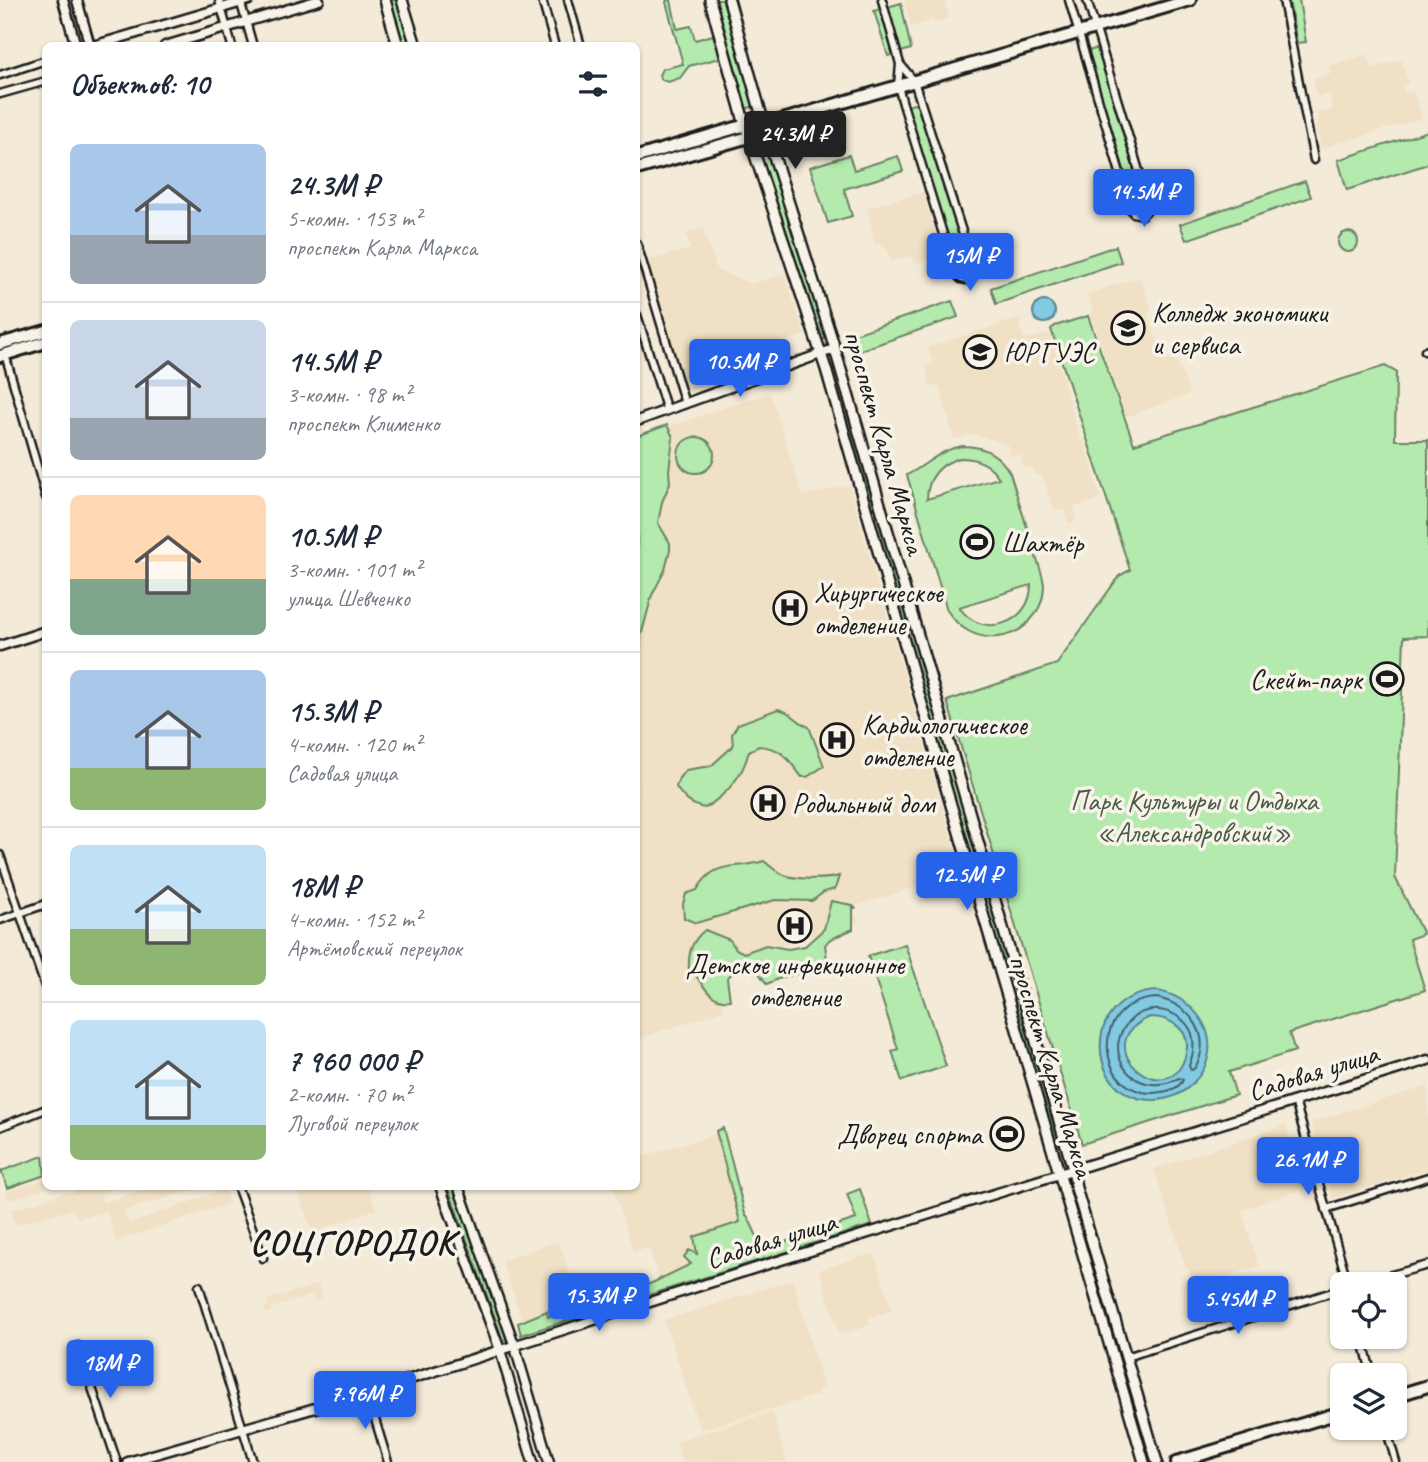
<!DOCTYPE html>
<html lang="ru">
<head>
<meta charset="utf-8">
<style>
	body { margin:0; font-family:Caveat,sans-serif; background:#f2f2f3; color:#1f2937; height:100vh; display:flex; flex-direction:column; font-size:26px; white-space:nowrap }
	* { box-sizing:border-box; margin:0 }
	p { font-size:23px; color:#747a83 }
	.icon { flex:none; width:38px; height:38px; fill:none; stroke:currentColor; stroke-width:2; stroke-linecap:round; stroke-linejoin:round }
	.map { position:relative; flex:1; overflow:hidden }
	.details { position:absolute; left:42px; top:42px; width:598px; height:1148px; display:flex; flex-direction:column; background:#fff; border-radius:10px; box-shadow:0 2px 5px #0004 }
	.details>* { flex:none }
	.fabs { position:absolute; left:1330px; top:1272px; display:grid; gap:14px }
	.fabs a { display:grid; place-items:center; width:77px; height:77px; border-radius:10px; background:#fff; box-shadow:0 2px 5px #0004; font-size:35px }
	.price { position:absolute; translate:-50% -60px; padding:0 16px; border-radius:7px; background:#2563eb; color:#fff; font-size:23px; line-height:46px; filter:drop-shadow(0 2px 4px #0008) }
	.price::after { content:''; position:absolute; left:50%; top:42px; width:21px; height:16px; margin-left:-10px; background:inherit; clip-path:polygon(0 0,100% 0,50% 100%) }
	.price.current { background:#222; color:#fff }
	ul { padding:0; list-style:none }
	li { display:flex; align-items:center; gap:21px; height:175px; padding:0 28px }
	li+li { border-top:2px solid #e0e1e3 }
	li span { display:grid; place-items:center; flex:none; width:196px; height:140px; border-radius:10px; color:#555 }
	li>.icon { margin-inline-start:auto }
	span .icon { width:84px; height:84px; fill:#fffc; stroke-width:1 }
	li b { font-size:30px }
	h2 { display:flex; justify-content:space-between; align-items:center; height:84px; padding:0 28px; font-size:30px }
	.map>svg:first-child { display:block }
</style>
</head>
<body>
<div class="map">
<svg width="1428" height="1462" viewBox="0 0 1428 1462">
	<rect width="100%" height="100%" fill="#f4ead8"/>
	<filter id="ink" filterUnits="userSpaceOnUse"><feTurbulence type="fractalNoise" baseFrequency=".0143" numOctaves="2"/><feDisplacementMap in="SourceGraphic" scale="14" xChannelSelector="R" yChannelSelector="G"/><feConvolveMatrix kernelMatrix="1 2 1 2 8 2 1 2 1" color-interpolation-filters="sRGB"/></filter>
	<g filter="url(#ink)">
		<!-- built -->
		<g fill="#f0e0c5">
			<path d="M904 0H944L949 18 934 23 933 20 911 27Z"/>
			<path d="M1367 54 1372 68 1401 60 1409 84 1403 86 1405 93 1413 91 1422 118 1321 148 1317 131 1318 112 1333 110 1330 94 1316 96 1313 78 1331 74 1329 66Z"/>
			<path d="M923 192 942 255 915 264 912 256 891 262 887 250 879 244 875 245 867 208Z"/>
			<path d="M703 228 717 270 751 284 784 274 805 335 761 349 766 364 688 392 646 261 690 249 686 234Z"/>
			<path d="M1140 277 1152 310 1147 314 1157 339 1167 358 1177 361 1190 394 1126 417 1098 337 1091 313 1093 310 1087 294Z"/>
			<path d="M1017 319 1021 320 1022 323 1019 324 1024 340 1050 333 1080 439H1083L1101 499 1074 507 1077 521 1068 523 1065 509 1054 511 1042 474 1035 475 1033 468 1023 466 1020 454 1011 457 1007 444 973 434 954 439 939 385 931 387 925 367 933 364 928 347Z"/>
			<path d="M770 393 803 496 849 485 961 872 853 907 858 922 714 967 724 1010 637 1039V437Z"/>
			<path d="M1428 1086V1169L1333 1198 1311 1122Z"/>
			<path d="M1286 1125 1306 1188 1241 1210 1259 1266 1194 1287 1188 1268H1186L1154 1169Z"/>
			<path d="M720 1133 757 1256 661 1286 649 1248 633 1252 613 1187 637 1186V1158Z"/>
			<path d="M45 1179 46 1186 49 1187 9 1200 6 1192Z"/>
			<path d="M75 1187H117L100 1193 103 1203 152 1187H203L123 1211 129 1224 225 1189 229 1204 116 1241 107 1211 78 1218 73 1209 15 1225 11 1210 68 1192 69 1194 77 1191Z"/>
			<path d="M296 1187H368L376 1209 313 1233Z"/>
			<path d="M558 1241 572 1280 581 1278 588 1299 523 1322 502 1261Z"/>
			<path d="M874 1253 892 1310 869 1318 870 1325 840 1335 819 1270Z"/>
			<path d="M793 1280 824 1388 817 1390 818 1395 700 1430 664 1320Z"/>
			<path d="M318 1284 322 1298 314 1301 312 1295 271 1308 272 1311 266 1313 264 1307 269 1305 268 1300Z"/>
			<path d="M772 1412 787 1462H682L676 1441Z"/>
		</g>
		<!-- green -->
		<g fill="#b4eaad" stroke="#688364" stroke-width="2" fill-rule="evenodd">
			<path d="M388 0H399L412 45H402Z"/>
			<path d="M667 0H671L677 29 691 26 695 40 713 35 720 58 689 66 680 78 668 82 662 80 659 75 662 69 683 64 666 2Z"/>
			<path d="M714 0H725L755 106 745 109Z"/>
			<path d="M1289 0H1299L1306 42 1297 43Z"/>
			<path d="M901 3 911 49 888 56 874 11Z"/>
			<path d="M1098 48 1145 207 1136 210 1088 51Z"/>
			<path d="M919 102 970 267 965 272 959 271 905 107Z"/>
			<path d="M1428 131V164L1347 190 1338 160Z"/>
			<path d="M768 150 828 338 820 340 760 152Z"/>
			<path d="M849 155 854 170 898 156 903 171 844 189 852 216 828 223 810 167Z"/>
			<path d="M1305 181 1311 197 1186 240 1180 224Z"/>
			<circle cx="1348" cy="242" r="10"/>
			<path d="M1116 246 1121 262 996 304 991 288Z"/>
			<path d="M952 301 958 317 855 352 849 336Z"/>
			<path d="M1088 316 1134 444 1385 366 1396 372 1395 440H1428V636L1404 637 1395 877 1423 934 1409 939 1425 990 1289 1033 1295 1051 1229 1072 1236 1095 1082 1144 947 701 1057 664 1119 576 1130 570 1051 329 1055 326Z"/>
			<path d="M835 368 1060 1145 1055 1146 830 370Z"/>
			<path d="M667 425 673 437 669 471 670 483 662 502 658 523 670 543V550L665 570 652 595 641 636 637 704V436Z"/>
			<circle cx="696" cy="455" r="18"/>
			<path d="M963 446C984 446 1000 455 1010 473 1018 499 1026 524 1034 550 1037 562 1044 575 1044 587 1043 613 1023 635 997 637 976 639 958 628 947 610L907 475C927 465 940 449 963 446ZM960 458C977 458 990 463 999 478L927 499C927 478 940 463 960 458ZM1031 585C1031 625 981 640 959 607Z"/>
			<path d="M778 709C793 712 795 721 809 727L824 766 807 777H802C788 760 784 748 759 746L749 751C743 776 726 795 705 808 690 805 684 799 676 787L679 778 686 770 711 766 733 746 732 734 738 724Z"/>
			<path d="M764 861C769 865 775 871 782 874 795 880 826 880 839 876L835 889 824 892 812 901 775 900 696 923 684 918 683 904 686 894 697 890C716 858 733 871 764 861Z"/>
			<path d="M831 901 852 905 855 908H853V929L829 940 825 945 827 959 817 970 782 977 767 984 758 972 735 971 727 978 730 1000C711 1003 704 986 694 973H689C688 954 690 942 705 930L730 940 736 949 744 953 766 945 788 949 805 946 824 929Z"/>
			<path d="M905 944 946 1066 902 1081 892 1051 898 1049 868 956Z"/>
			<path d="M723 1128 745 1214 748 1217 763 1249 856 1219 847 1194 860 1189 872 1225 521 1335 518 1323 547 1311 548 1317 591 1303 584 1283 593 1279 599 1297 652 1283 691 1264 684 1257 689 1250 697 1254 694 1237 740 1222 716 1131Z"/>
			<path d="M43 1156 45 1175 8 1188 1 1171Z"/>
			<path d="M448 1187H454L507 1339 503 1340Z"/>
			<path d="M1072 1191 1152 1457 1148 1458 1070 1192Z"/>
		</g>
		<!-- water -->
		<g fill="#81cae2" stroke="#598493" stroke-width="2" fill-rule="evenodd">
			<circle cx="1044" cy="312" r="11"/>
			<path d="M1158 991C1201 999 1228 1047 1194 1082 1184 1093 1170 1099 1156 1100 1087 1103 1077 995 1158 991ZM1150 1017C1170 1017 1192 1030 1186 1053 1172 1116 1082 1046 1150 1017Z"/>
		</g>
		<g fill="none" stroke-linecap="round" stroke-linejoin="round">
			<!-- shore -->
			<path stroke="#44626b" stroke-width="2" d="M1157 998C1190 1004 1215 1038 1194 1069L1191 1070 1189 1066C1193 1055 1195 1046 1192 1034 1185 1012 1152 1002 1134 1017 1096 1047 1132 1103 1179 1078L1183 1080C1179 1088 1170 1091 1161 1092 1098 1103 1084 1002 1157 998Z"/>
			<defs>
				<g id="minor">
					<path d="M219 0 232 46"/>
					<path d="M240 0 253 46"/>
					<path d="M542 0 555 46"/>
					<path d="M568 0 581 46"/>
					<path d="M882 0 900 64 898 86 903 104 955 273 961 279 967 280 973 274 974 269 914 81 900 64"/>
					<path d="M1069 0 1131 210 1133 213 1142 215 1150 207 1087 0"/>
					<path d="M1283 0 1314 160"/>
					<path d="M0 75 46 60"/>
					<path d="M0 94 46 81"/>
					<path d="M637 244 685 404"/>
					<path d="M637 315 667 411"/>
					<path d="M1425 351 1428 350"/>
					<path d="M5 354 46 497"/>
					<path d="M0 855 46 989"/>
					<path d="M0 920 46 904"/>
					<path d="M1295 1101 1348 1284"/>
					<path d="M0 1127 46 1109"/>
					<path d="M237 1186 263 1258"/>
					<path d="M1326 1209 1428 1177"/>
					<path d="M1359 1284 1428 1265"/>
					<path d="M199 1286 253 1462"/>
					<path d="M1362 1337 1372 1376"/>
					<path d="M78 1346 117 1462"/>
					<path d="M1126 1357 1342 1289"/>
					<path d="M367 1393 388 1462"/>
					<path d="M1386 1428 1396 1462"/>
				</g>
				<g id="tertiary">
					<path d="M63 0 76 46"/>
					<path d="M77 0 90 46"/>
					<path d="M93 46 249 0"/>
					<path d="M165 46 319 0"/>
					<path d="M637 421 834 349"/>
					<path d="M0 646 46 631"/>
					<path d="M440 1186 500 1350 533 1462"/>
					<path d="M458 1186 514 1344 549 1462"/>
					<path d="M128 1462 367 1393 765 1265 1428 1060"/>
				</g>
				<g id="secondary">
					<path d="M385 0 398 46"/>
					<path d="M402 0 416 46"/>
					<path d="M710 0 745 125 826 369 944 781 1144 1462"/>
					<path d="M729 0 766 131 832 339 1073 1169 1076 1188 1157 1462"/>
				</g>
				<g id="primary">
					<path d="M637 157 763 120 776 122"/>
					<path d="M637 169 749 137 766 131 776 122 1190 0"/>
					<path d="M0 344 46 331"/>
					<path d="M0 356 46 342"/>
					<path d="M1395 1396 1428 1386"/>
					<path d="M1177 1462 1342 1412"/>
				</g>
			</defs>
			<!-- minor casing -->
			<use href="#minor" stroke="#1c1c1c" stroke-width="11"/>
			<!-- tertiary casing -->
			<use href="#tertiary" stroke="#1c1c1c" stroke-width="13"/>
			<!-- secondary casing -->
			<use href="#secondary" stroke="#1c1c1c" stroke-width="14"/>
			<!-- primary casing -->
			<use href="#primary" stroke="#1c1c1c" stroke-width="16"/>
			<!-- minor -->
			<use href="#minor" stroke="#f7f3e8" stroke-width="6"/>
			<!-- tertiary -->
			<use href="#tertiary" stroke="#f7f3e8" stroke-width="8"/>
			<!-- secondary -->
			<use href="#secondary" stroke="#f7f3e8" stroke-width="9"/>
			<!-- primary -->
			<use href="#primary" stroke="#f7f3e8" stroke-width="10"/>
		</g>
	</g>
	<!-- icons -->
	<defs>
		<symbol id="university-ring" viewBox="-11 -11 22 22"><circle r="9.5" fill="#f7f3e8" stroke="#1c1c1c" stroke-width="1.5"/><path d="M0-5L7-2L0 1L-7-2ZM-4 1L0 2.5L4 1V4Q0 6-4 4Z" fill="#1c1c1c"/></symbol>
		<symbol id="stadium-ring" viewBox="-11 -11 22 22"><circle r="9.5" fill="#f7f3e8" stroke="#1c1c1c" stroke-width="1.5"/><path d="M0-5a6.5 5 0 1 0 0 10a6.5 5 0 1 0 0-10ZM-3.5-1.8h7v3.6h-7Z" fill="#1c1c1c"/></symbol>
		<symbol id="hospital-ring" viewBox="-11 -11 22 22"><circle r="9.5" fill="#f7f3e8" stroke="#1c1c1c" stroke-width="1.5"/><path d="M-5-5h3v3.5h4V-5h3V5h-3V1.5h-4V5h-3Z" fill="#1c1c1c"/></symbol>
	</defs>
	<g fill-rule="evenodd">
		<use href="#university-ring" x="1109" y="309" width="38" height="38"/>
		<use href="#university-ring" x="961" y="333" width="38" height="38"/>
		<use href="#stadium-ring" x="958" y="523" width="38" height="38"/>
		<use href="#hospital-ring" x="771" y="589" width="38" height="38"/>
		<use href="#stadium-ring" x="1368" y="660" width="38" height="38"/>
		<use href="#hospital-ring" x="818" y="721" width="38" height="38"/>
		<use href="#hospital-ring" x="749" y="784" width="38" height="38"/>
		<use href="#hospital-ring" x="776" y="907" width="38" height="38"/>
		<use href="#stadium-ring" x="988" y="1115" width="38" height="38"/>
	</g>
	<g text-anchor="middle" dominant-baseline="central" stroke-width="7" stroke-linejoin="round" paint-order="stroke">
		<!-- poi labels -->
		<g font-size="28" fill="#1c1c1c" stroke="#f7f3e8" text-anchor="start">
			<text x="1152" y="312">Колледж экономики<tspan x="1152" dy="32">и сервиса</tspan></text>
			<text x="1004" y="352">ЮРГУЭС</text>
			<text x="1002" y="542">Шахтёр</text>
			<text x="814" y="592">Хирургическое<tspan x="814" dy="32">отделение</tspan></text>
			<text x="1362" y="679" text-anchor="end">Скейт-парк</text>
			<text x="862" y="724">Кардиологическое<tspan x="862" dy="32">отделение</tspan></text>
			<text x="792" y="803">Родильный дом</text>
			<text x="795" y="964" text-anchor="middle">Детское инфекционное<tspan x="795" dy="32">отделение</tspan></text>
			<text x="982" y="1134" text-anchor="end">Дворец спорта</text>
		</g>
		<!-- street labels -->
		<g font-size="28" fill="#1c1c1c" stroke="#f7f3e8">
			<text transform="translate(885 442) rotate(74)">проспект Карла Маркса</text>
			<text transform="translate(1052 1066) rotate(73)">проспект Карла Маркса</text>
			<text transform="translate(1313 1072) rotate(-17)">Садовая улица</text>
			<text transform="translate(771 1240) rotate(-17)">Садовая улица</text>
		</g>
		<!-- park labels -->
		<g font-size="28" fill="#4a5a48" stroke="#f7f3e8">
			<text x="1194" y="800">Парк Культуры и Отдыха<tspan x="1194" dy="32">«Александровский»</tspan></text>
		</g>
		<!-- district labels -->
		<g font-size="35" font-weight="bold" letter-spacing="2" fill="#1c1c1c" stroke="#f7f3e8">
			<text x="353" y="1242">СОЦГОРОДОК</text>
		</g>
	</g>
</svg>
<div class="fabs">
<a><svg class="icon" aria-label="locate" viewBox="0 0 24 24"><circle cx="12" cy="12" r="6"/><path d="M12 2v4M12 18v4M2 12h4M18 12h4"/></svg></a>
<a><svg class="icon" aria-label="layers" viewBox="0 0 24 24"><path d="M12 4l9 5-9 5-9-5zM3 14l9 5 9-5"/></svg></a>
</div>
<b class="price current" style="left:795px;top:171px">24.3M ₽</b>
<b class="price" style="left:1144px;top:229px">14.5M ₽</b>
<b class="price" style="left:970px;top:293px">15M ₽</b>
<b class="price" style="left:740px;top:399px">10.5M ₽</b>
<b class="price" style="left:967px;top:912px">12.5M ₽</b>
<b class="price" style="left:1308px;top:1197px">26.1M ₽</b>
<b class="price" style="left:599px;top:1333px">15.3M ₽</b>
<b class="price" style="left:1238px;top:1336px">5.45M ₽</b>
<b class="price" style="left:110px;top:1400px">18M ₽</b>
<b class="price" style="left:365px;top:1431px">7.96M ₽</b>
<section class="details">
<h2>Объектов: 10<svg class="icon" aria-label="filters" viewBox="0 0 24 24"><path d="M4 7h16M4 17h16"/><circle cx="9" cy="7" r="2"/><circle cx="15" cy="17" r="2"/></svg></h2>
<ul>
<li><span style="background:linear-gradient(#a9c7e8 65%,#9aa5b1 0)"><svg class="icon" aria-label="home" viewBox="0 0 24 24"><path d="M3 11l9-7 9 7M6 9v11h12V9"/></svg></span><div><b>24.3M ₽</b><p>5-комн. · 153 m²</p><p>проспект Карла Маркса</p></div></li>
<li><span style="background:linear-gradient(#c9d6e8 70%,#9aa5b1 0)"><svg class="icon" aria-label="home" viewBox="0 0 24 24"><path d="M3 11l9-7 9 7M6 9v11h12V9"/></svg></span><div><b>14.5M ₽</b><p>3-комн. · 98 m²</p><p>проспект Клименко</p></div></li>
<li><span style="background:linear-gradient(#ffd9b3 60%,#7fa58c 0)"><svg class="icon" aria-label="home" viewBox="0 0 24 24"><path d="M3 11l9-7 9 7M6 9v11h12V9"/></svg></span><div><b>10.5M ₽</b><p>3-комн. · 101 m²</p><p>улица Шевченко</p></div></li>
<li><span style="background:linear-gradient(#a9c7e8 70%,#8fb573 0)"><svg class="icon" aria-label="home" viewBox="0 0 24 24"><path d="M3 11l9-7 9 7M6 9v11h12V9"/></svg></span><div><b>15.3M ₽</b><p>4-комн. · 120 m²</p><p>Садовая улица</p></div></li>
<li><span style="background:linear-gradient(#bfe0f5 60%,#8fb573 0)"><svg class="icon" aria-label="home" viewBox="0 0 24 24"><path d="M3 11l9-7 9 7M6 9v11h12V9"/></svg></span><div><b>18M ₽</b><p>4-комн. · 152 m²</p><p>Артёмовский переулок</p></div></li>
<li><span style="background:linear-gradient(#bfe0f5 75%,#8fb573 0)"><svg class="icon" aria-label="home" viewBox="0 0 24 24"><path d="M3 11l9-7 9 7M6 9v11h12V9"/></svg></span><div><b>7 960 000 ₽</b><p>2-комн. · 70 m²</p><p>Луговой переулок</p></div></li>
</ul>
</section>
</div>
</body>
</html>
